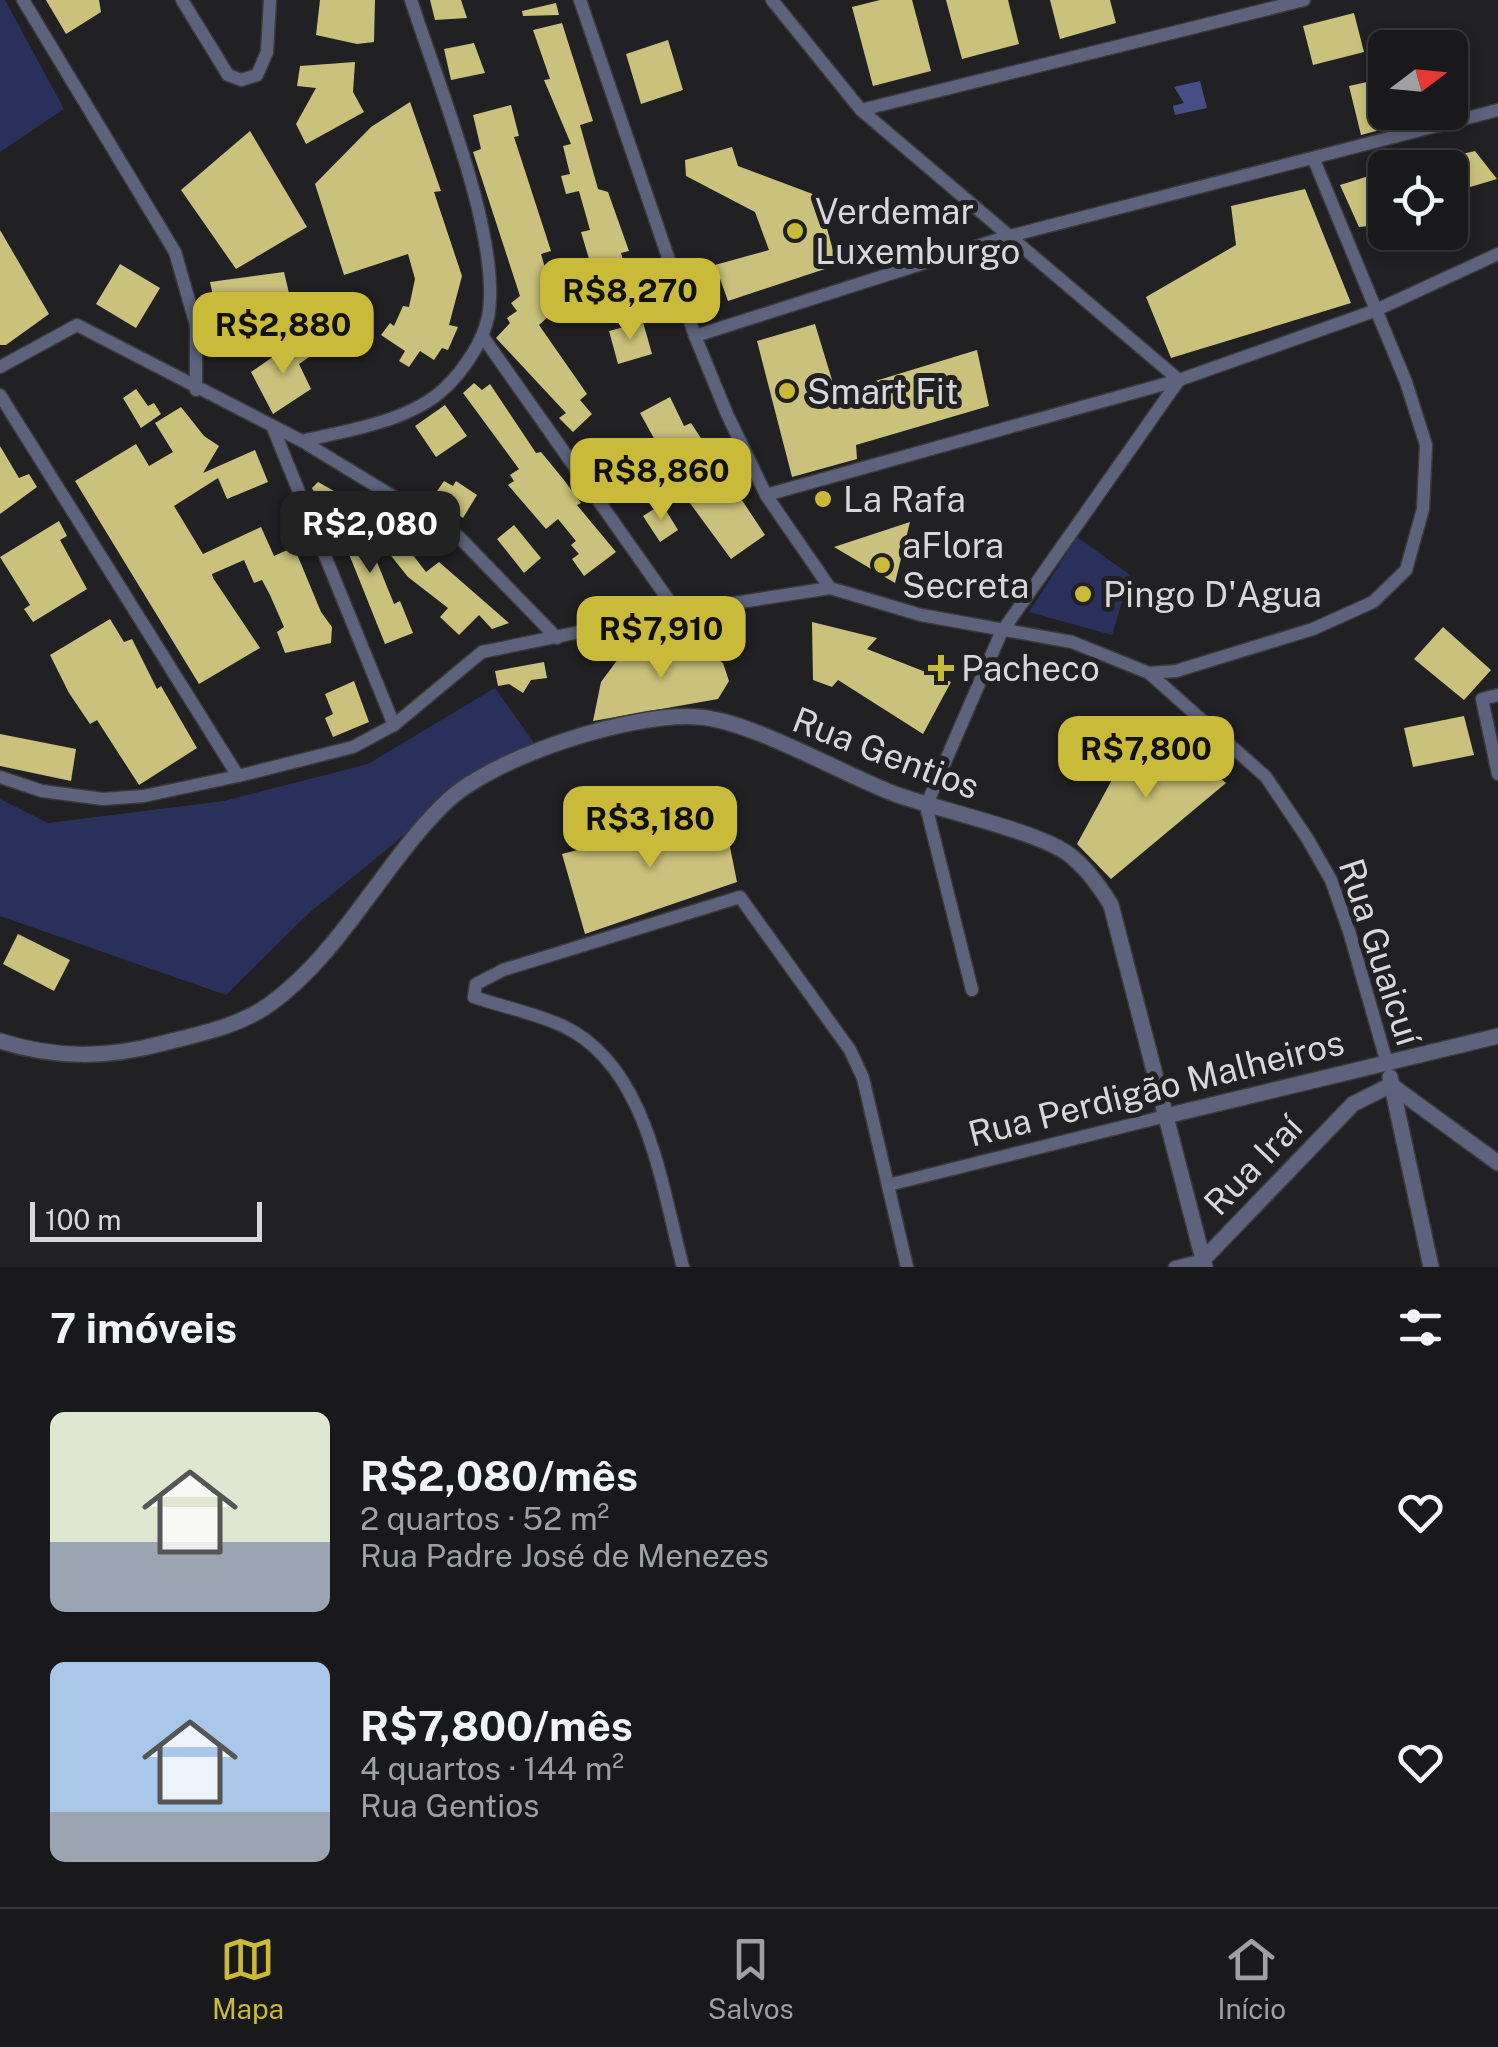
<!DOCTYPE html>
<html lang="pt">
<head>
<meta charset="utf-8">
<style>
	body { margin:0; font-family:"Public Sans",sans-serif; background:#262628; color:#f1f3f6; height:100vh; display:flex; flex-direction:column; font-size:38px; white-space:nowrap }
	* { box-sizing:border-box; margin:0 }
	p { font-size:32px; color:#9fa0a3 }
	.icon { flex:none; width:55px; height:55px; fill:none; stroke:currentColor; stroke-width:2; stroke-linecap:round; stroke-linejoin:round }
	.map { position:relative; height:1267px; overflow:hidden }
	.details { display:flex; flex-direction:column; background:#19191b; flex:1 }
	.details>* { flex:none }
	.needle { width:65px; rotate:74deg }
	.controls { position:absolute; left:1368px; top:30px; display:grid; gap:20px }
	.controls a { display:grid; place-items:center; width:100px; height:100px; border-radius:15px; background:#19191b; box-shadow:0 5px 15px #0003,0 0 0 2px #37383a; font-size:50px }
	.scale { position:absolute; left:30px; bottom:25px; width:232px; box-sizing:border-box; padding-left:10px; border:5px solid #d8d8da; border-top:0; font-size:28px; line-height:35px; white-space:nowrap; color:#d8d8da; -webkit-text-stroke:8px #212124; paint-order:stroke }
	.price { position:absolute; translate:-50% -85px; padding:0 22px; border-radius:20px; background:#caba3a; color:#111; font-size:32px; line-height:65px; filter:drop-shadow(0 2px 5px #0008) }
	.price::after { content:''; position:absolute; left:50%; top:60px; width:30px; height:22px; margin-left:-15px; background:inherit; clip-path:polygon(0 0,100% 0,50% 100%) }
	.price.active { background:#222; color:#fff }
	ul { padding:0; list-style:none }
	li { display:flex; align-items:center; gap:30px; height:250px; padding:0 50px }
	li span { display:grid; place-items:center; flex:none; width:280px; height:200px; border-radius:15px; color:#555 }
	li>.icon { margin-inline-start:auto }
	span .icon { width:120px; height:120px; fill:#fffc; stroke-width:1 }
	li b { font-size:42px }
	h2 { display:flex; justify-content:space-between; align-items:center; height:120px; padding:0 50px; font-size:42px }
	.tab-bar { display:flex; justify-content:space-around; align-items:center; height:140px; border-top:2px solid #37383a; background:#19191b; font-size:28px; color:#9fa0a3 }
	.tab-bar a { display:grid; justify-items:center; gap:5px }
	.tab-bar .active { color:#caba3a }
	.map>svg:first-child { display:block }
</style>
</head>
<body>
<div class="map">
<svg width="1498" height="1267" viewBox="0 0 1498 1267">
	<rect width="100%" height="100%" fill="#212124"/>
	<!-- green -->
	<g fill="#2a305c">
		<path d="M0 0H5L64 109 0 152Z"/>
		<path d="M1077 537 1130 575 1112 635 1029 612Z"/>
		<path d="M495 688 539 750 469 782 309 913 226 995 0 916V799L48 823 224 801 368 764Z"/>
	</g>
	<!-- water -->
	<path fill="#454e85" d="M1200 81 1207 108 1175 115 1173 106 1184 103 1174 87Z"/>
	<!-- building -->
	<g fill="#cac27c">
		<path d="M46 0H99L101 12 66 34Z"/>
		<path d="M320 0H375L374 42 357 44 316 35Z"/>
		<path d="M430 0H461L467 18 435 20Z"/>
		<path d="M880 0H912L931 71 873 86 852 7Z"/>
		<path d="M946 0H1008L1019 44 962 59Z"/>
		<path d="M1050 0H1110L1116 23 1060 39Z"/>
		<path d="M556 3 559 15 523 16 522 11Z"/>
		<path d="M1354 13 1364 52 1313 65 1303 26Z"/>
		<path d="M562 23 593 121 580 125 598 189 608 192 629 251 621 253 631 287 614 292 611 280 605 282 599 260 590 262 581 232 590 230 579 191 566 194 561 176 570 174 563 146 571 144 544 80 550 79 533 30Z"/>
		<path d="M668 40 683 90 641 104 626 54Z"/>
		<path d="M474 43 485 73 451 80 444 49Z"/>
		<path d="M355 62 353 92 364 112 306 144 296 124 316 88 297 86 300 66Z"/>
		<path d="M1385 78V112H1448L1361 135 1349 86Z"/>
		<path d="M410 102 441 191 434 192 462 276 449 325 458 327 448 350 442 348 434 360 420 351 409 367 399 361 405 351 381 335 390 323 394 326 403 306 409 307 415 279 408 254 344 275 315 184 371 127Z"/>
		<path d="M511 105 519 136 514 137 551 251 541 254 551 288 545 290 558 308 539 325 587 394 580 400 592 414 573 432 559 418 566 413 496 338 510 323 507 318 517 311 511 303 520 296 475 158 473 152 481 149 473 115Z"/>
		<path d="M250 131 307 227 236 269 181 190Z"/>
		<path d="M732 147 738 166 818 196 837 265 728 301 715 265 769 250 755 212 686 176 685 160Z"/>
		<path d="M1475 151 1497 179 1460 190 1458 180 1450 182V168H1426L1425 163Z"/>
		<path d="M1385 171V216L1378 225 1359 227 1340 185Z"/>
		<path d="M1305 189 1351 303 1171 358 1146 297 1236 245 1231 206Z"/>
		<path d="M0 230 49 314 6 345H0Z"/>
		<path d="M120 264 160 288 136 328 96 304Z"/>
		<path d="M284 272 298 331 223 342 210 282Z"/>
		<path d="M643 322 652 354 618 364 609 331Z"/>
		<path d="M815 324 836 393 977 350 989 406 856 445 857 459 792 477 757 341Z"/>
		<path d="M300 338 309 357 299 364 311 389 273 414 251 372Z"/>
		<path d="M474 383 482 390 490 384 536 453 541 452 564 480 581 503 577 505 616 552 584 576 572 559 579 554 571 545 576 541 558 519 546 529 508 485 514 481 510 475 519 469 463 393Z"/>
		<path d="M136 389 148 406 154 403 161 414 141 428 123 398Z"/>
		<path d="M670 397 684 426 691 423 765 535 731 559 648 446 656 442 640 413Z"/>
		<path d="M445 405 467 436 436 457 415 426Z"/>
		<path d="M181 407 204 436 219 446 203 473 255 450 268 482 227 499 218 478 174 506 203 554 261 527 274 556 294 547 321 612 332 627 331 643 285 653 277 632 284 627 270 595 262 580 254 583 244 560 212 574 213 578 260 648 199 684 75 481 136 444 149 466 173 452 155 423Z"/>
		<path d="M0 446 19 478 29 474 37 487 0 514Z"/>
		<path d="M444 481 453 486 456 481 477 495 463 518 433 497Z"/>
		<path d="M318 482 341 495 323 512 312 488Z"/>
		<path d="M662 504 678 530 660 542 643 516Z"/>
		<path d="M355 508 394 604 400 601 413 633 385 644 347 549 341 551 328 519Z"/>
		<path d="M59 521 67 536 60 540 87 589 33 622 24 609 30 605 0 557Z"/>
		<path d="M910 522 895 583 834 547Z"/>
		<path d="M514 525 541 558 524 573 497 539Z"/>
		<path d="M398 536 426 572 439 562 509 623 492 629 479 615 459 635 440 617 448 608 408 577 384 547Z"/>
		<path d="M110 619 124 642 132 639 157 689 161 686 197 748 139 785 97 720 90 724 69 693 50 655Z"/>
		<path d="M812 622 877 638 867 649 951 682 923 734 838 680 832 687 813 680Z"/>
		<path d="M1443 627 1491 670 1464 700 1414 659Z"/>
		<path d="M690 639 723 663 729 681 718 699 593 721 601 682 621 655 626 661 661 645 688 649Z"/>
		<path d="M544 662 547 678 531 680 523 693 509 684 498 686 495 671Z"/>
		<path d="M354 681 369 722 333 737 325 718 333 714 325 694Z"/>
		<path d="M1464 716 1474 755 1413 767 1404 728Z"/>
		<path d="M1154 723 1226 783 1111 879 1077 844 1113 778Z"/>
		<path d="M0 734 76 749 71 781 0 766Z"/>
		<path d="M723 812 737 882 585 934 562 854Z"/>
		<path d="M18 934 70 960 54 991 3 964Z"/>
	</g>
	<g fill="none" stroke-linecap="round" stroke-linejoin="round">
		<defs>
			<g id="minor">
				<path d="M23 0 175 252 196 325V390"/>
				<path d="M182 0 228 75 241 80 257 75 267 52 270 0"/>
				<path d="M580 0 695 336 727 414 766 495 830 588 921 615 1072 642 1149 673 1266 777 1307 838 1331 880 1349 931 1387 1063"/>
				<path d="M772 0 861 110 1179 380"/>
				<path d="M861 110 1304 0"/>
				<path d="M695 336 1006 237 1498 110"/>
				<path d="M483 337 677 612"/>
				<path d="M0 367 77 325 302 441 458 536 557 638"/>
				<path d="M0 395 238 776"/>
				<path d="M273 428 394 725"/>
				<path d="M302 441C348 430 409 422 445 388 463 371 483 342 488 317 503 240 436 79 411 0"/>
				<path d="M766 495 1179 380 1374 311 1498 254"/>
				<path d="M1149 673 1176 671 1313 629 1373 602 1406 570 1423 509 1426 445 1406 382 1314 160"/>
				<path d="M1498 695 1482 699 1498 774"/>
				<path d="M0 777 42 791 103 799 144 796 238 776 353 747 394 725 482 652 677 612 830 588"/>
				<path d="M972 990 926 806 1001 633 1179 380"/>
				<path d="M888 1185 1166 1116"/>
				<path d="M683 1267C661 1186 648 1066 563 1026 535 1013 503 1007 474 997L476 984 503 970 740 897 850 1050 863 1078 907 1267"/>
				<path d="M1175 1267 1203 1260"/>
			</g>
			<g id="tertiary">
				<path d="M0 1041C56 1059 108 1058 164 1043 199 1034 240 1026 270 1004 341 953 382 865 444 804 491 757 632 712 698 717 750 720 842 774 895 794 939 810 1033 830 1067 853 1086 867 1099 885 1111 905L1205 1267"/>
				<path d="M1390 1077 1431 1267"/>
				<path d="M1391 1085 1498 1163"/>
				<path d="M1166 1116 1498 1036"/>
				<path d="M1198 1265 1353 1104 1391 1085"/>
			</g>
		</defs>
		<!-- minor casing -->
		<use href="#minor" stroke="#3b3b3d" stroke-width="15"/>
		<!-- tertiary casing -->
		<use href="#tertiary" stroke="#3b3b3d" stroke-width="18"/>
		<!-- minor -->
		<use href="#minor" stroke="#5d637c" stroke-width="12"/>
		<!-- tertiary -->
		<use href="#tertiary" stroke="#5d637c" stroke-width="15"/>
	</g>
	<!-- markers -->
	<g fill="#caba3a" stroke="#212124" stroke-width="4">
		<circle cx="795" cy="231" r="10"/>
		<circle cx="787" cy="391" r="10"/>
		<circle cx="823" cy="499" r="10"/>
		<circle cx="882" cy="565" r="10"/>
		<circle cx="1083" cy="594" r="10"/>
		<path d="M936 653h10v10h10v10h-10v10h-10v-10h-10v-10h10z"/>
	</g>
	<g text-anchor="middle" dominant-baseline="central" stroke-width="10" stroke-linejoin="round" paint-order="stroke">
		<!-- poi labels -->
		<g font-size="35" fill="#d8d8da" stroke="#212124" text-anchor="start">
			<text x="815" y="211">Verdemar<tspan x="815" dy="40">Luxemburgo</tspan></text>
			<text x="807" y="391">Smart Fit</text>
			<text x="843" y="499">La Rafa</text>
			<text x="902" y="545">aFlora<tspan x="902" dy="40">Secreta</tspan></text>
			<text x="1103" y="594">Pingo D'Agua</text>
			<text x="961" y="668">Pacheco</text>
		</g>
		<!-- street labels -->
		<g font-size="35" fill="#d8d8da" stroke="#212124">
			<text transform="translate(886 753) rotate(21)">Rua Gentios</text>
			<text transform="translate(1380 952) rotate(72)">Rua Guaicuí</text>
			<text transform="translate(1156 1088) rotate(-14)">Rua Perdigão Malheiros</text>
			<text transform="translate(1253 1165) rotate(-46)">Rua Iraí</text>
		</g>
	</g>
</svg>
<div class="controls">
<a><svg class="needle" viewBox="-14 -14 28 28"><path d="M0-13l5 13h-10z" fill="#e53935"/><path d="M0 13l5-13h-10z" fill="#9fa0a3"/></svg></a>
<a><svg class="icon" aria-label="locate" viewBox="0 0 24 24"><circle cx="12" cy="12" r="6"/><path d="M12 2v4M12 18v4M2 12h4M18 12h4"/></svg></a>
</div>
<div class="scale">100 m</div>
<b class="price" style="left:630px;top:343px">R$8,270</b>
<b class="price" style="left:283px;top:377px">R$2,880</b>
<b class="price" style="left:661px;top:523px">R$8,860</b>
<b class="price active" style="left:370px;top:576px">R$2,080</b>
<b class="price" style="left:661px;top:681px">R$7,910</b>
<b class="price" style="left:1146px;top:801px">R$7,800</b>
<b class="price" style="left:650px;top:871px">R$3,180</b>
</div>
<section class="details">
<h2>7 imóveis<svg class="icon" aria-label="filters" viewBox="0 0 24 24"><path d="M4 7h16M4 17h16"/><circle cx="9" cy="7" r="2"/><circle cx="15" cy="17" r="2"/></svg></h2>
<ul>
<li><span style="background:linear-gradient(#dfe7d0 65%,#9aa5b1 0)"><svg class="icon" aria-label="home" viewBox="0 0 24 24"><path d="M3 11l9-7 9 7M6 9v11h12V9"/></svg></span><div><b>R$2,080/mês</b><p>2 quartos · 52 m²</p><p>Rua Padre José de Menezes</p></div><svg class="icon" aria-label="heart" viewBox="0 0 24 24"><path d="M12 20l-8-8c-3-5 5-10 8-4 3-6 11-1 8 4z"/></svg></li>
<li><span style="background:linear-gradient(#a9c7e8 75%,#9aa5b1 0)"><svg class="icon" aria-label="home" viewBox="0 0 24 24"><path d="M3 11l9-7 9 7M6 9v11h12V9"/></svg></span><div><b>R$7,800/mês</b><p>4 quartos · 144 m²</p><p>Rua Gentios</p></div><svg class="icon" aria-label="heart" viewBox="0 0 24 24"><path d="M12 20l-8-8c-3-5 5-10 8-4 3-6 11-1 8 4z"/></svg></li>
</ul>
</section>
<nav class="tab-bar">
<a class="active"><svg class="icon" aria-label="map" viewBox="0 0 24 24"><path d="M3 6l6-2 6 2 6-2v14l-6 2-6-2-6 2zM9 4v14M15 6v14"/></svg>Mapa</a>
<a><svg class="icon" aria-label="saved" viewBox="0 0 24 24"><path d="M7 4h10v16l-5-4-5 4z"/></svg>Salvos</a>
<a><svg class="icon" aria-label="home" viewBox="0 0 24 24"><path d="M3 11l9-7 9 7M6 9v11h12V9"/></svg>Início</a>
</nav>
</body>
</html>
